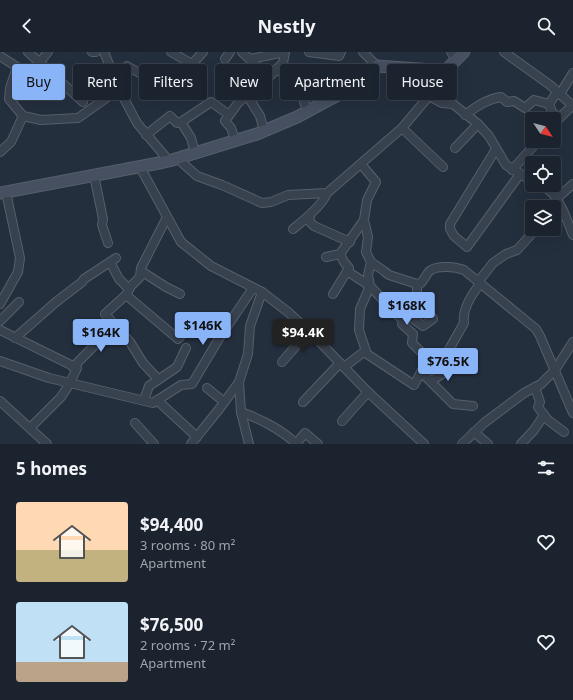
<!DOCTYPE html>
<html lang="en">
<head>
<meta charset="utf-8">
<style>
	body { margin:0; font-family:"Noto Sans",sans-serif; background:#242b36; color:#f1f3f6; height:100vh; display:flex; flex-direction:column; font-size:15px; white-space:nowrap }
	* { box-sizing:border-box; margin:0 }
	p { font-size:13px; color:#a0a4aa }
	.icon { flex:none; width:22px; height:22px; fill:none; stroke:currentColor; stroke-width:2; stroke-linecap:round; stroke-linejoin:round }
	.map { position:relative; height:392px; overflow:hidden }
	.side { display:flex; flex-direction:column; background:#1b232e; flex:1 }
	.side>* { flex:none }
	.top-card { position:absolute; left:12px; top:12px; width:549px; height:36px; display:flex; gap:8px }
	.needle { width:26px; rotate:125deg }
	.controls { position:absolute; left:525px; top:60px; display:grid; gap:8px }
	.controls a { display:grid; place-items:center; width:36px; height:36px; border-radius:4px; background:#1b232e; box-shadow:0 4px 16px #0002,0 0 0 1px #39404a; font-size:20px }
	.price { position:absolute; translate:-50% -34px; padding:0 9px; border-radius:4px; background:#8ab4f8; color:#111; font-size:13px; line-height:26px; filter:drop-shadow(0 1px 2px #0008) }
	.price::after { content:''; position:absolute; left:50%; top:24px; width:12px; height:9px; margin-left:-6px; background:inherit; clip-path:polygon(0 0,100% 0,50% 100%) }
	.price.on { background:#222; color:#fff }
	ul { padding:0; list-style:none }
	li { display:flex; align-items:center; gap:12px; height:100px; padding:0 16px }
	li span { display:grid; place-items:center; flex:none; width:112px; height:80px; border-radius:4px; color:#555 }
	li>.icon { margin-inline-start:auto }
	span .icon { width:48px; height:48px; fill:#fffc; stroke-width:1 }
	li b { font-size:17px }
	h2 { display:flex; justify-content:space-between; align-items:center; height:48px; padding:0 16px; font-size:17px }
	.tag { padding:0 14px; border-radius:4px; background:#1b232e; box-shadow:0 4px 16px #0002,0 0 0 1px #39404a; font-size:14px; line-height:36px }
	.tag.on { background:#8ab4f8; color:#111 }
	header { display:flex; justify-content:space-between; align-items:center; height:52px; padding:0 16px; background:#1b232e; font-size:18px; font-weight:700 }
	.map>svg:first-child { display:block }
</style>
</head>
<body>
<header><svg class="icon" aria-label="back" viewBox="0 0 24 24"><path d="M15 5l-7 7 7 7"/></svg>Nestly<svg class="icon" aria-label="search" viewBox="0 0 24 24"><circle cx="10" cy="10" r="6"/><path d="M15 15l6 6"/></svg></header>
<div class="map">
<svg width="573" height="392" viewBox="0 0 573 392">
	<rect width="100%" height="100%" fill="#242f3e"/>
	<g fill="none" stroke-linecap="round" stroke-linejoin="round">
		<defs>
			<g id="street">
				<path d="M28 0 83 50"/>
				<path d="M92 0H96"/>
				<path d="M104 0 119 37 137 71 169 109"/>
				<path d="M171 0 192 12 203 0"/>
				<path d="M242 0 260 17 267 27"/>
				<path d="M309 0 339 4 341 0"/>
				<path d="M363 0 377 14"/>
				<path d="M451 0 457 8"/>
				<path d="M504 0 550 33 572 53"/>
				<path d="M0 4 17 15 10 36 9 47 23 64 41 68 78 66 119 37"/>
				<path d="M225 7 230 0"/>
				<path d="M251 7 284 0"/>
				<path d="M276 17 289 25 304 37V50L308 59"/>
				<path d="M32 20 48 0"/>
				<path d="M115 26 127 14 166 36"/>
				<path d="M560 42 573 21"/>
				<path d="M247 43 260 64 264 79"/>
				<path d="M429 44 442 51 453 52 478 72 489 84 506 113 532 129"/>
				<path d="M549 52 552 60 559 66"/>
				<path d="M465 63C477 54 487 47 501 45L507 50 514 49 525 56 534 48 549 52 557 40"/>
				<path d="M181 70 211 50 228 62"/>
				<path d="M554 71 573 53"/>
				<path d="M402 76 443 115"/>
				<path d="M146 83 170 64 177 71 181 70 191 86 195 101"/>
				<path d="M235 88 231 76 225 69 238 51 268 26 283 11 285 0"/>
				<path d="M455 96 478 72"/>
				<path d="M496 97 450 172V177L454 184 467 195 520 122"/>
				<path d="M0 100 11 90 23 64"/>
				<path d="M177 106 197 124 222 133 262 151 271 150 288 143 327 141 402 76 429 44 446 18"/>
				<path d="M140 115 181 190 211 214 262 240 288 260 313 283 368 340 424 392"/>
				<path d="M512 118 538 89"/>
				<path d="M94 123 103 167 102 173 108 191"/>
				<path d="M540 133C544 135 548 137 551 140 562 151 567 169 573 183"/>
				<path d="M552 155 556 147 573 132"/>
				<path d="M310 164 309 169 314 174 350 190"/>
				<path d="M293 177C303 169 323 153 327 141"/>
				<path d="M326 205 340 202 364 168"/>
				<path d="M110 210 119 227 129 237"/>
				<path d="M371 210 384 219 389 223 417 232V249L427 258 433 267 423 274 398 255 392 258"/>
				<path d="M141 219 166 235 180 242"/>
				<path d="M347 219 370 234 396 262 405 269 402 272 413 282 412 291 428 307 414 333 367 302 359 278 360 257 370 234 368 223 371 210 366 200 368 185 364 168 367 148 376 130 361 112"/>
				<path d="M478 230 493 211 506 202 517 198 536 177"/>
				<path d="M417 232 421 231C425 227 427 220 431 218 439 213 456 215 464 218L536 277 540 284 573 361"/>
				<path d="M333 242 349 216 344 210 340 202"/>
				<path d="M126 243 178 287 197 265"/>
				<path d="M0 252 18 220 20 206 6 140"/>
				<path d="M0 269 19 250"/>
				<path d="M0 278 77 316 70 331 61 345 30 376"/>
				<path d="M15 286 56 250 82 230 84 227 116 206"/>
				<path d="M0 309 49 326 153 351 181 333 192 332 220 285 253 236"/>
				<path d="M282 310 309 279"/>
				<path d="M73 315 115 273"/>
				<path d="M344 315 365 299"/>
				<path d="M450 317 442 310 464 271C462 257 472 242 480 232"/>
				<path d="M421 320 453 352 473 354"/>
				<path d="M158 327 143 311 130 290 105 262 126 243 131 234 140 225 141 216 167 165"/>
				<path d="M431 329 453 315"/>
				<path d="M239 330 241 360 249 392"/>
				<path d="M535 335 540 350 538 355 548 368 564 380"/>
				<path d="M207 336 224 350"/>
				<path d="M144 348 149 334 177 315 186 296"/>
				<path d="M157 348 197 385"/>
				<path d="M0 349 47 392"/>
				<path d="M303 350 340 311"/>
				<path d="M241 360C258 366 283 378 296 392"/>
				<path d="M342 369 368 340"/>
				<path d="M135 371 154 392"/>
				<path d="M474 380 488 392"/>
				<path d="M191 392 220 356 239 330 248 302 250 274 262 240"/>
				<path d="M296 392 305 381 318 392"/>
				<path d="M462 392 484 371 524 341 541 332 555 318 573 290"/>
				<path d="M521 392 534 378 544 363"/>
			</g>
			<path id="secondary" d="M0 141 159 111 169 109 257 82 297 65 351 36 377 14 433 18H446L464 0"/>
		</defs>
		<!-- street casing -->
		<use href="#street" stroke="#565f6c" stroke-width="10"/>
		<!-- secondary casing -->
		<use href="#secondary" stroke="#565f6c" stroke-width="13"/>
		<!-- street -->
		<use href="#street" stroke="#38414e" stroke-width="8"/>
		<!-- secondary -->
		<use href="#secondary" stroke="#465061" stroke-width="11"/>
	</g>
</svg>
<div class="controls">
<a><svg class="needle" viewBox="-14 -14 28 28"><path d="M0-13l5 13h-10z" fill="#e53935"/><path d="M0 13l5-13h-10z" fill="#a0a4aa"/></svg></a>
<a><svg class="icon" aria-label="locate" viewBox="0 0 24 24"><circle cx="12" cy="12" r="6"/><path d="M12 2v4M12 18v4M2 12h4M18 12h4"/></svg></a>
<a><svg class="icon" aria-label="layers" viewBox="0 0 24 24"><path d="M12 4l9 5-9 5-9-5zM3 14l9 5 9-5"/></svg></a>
</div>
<b class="price" style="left:407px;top:274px">$168K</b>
<b class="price" style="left:203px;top:294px">$146K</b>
<b class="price" style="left:101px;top:301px">$164K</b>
<b class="price on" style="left:303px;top:301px">$94.4K</b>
<b class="price" style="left:448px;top:330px">$76.5K</b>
<div class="top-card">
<a class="tag on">Buy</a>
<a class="tag">Rent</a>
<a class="tag">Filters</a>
<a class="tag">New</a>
<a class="tag">Apartment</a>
<a class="tag">House</a>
</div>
</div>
<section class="side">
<h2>5 homes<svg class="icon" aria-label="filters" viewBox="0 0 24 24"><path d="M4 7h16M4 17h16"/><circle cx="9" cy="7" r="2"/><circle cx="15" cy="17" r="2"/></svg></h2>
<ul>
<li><span style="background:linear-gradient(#ffd9b3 60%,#c2b280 0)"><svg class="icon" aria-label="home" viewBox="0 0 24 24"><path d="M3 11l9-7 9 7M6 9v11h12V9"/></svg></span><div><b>$94,400</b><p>3 rooms · 80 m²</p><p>Apartment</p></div><svg class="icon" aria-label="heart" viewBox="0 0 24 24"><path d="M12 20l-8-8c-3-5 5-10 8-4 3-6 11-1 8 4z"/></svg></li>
<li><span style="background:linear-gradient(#bfe0f5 75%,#b9a48a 0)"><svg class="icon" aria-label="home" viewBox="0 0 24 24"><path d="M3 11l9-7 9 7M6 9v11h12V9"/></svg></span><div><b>$76,500</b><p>2 rooms · 72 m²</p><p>Apartment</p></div><svg class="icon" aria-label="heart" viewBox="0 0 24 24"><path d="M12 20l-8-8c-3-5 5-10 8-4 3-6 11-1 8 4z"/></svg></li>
</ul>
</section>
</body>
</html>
